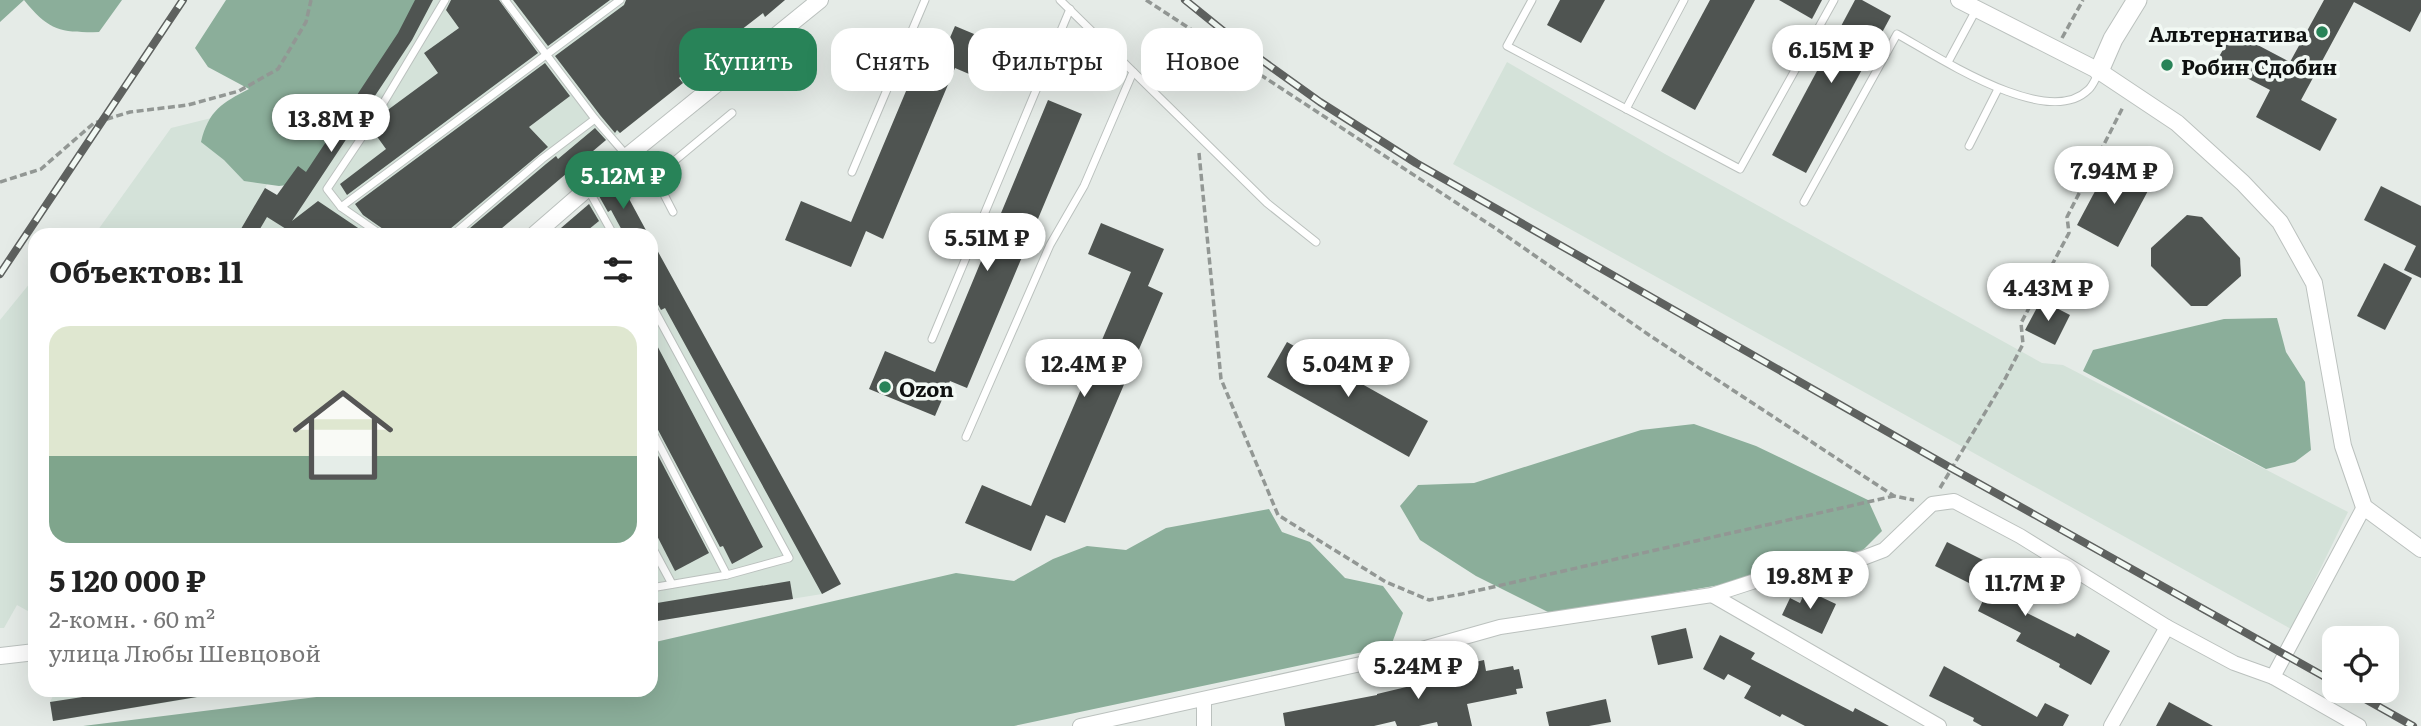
<!DOCTYPE html>
<html lang="ru">
<head>
<meta charset="utf-8">
<style>
	body { margin:0; font-family:Literata,serif; background:#f6f6f6; color:#222; height:100vh; display:flex; flex-direction:column; font-size:26px; white-space:nowrap }
	* { box-sizing:border-box; margin:0 }
	p { font-size:23px; color:#767676 }
	.icon { flex:none; width:38px; height:38px; fill:none; stroke:currentColor; stroke-width:2; stroke-linecap:round; stroke-linejoin:round }
	.map { position:relative; flex:1; overflow:hidden }
	.sheet { position:absolute; left:28px; top:228px; width:630px; height:469px; display:flex; flex-direction:column; background:#fff; border-radius:21px; box-shadow:0 7px 28px #0002 }
	.sheet>* { flex:none }
	.hud { position:absolute; left:679px; top:28px; width:665px; height:63px; display:flex; gap:14px }
	.tools { position:absolute; left:2322px; top:626px; display:grid; gap:14px }
	.tools a { display:grid; place-items:center; width:77px; height:77px; border-radius:14px; background:#fff; box-shadow:0 7px 28px #0002; font-size:35px }
	.price { position:absolute; translate:-50% -60px; padding:0 16px; border-radius:24px; background:#fff; color:#222; font-size:23px; line-height:46px; filter:drop-shadow(0 2px 4px #0008) }
	.price::after { content:''; position:absolute; left:50%; top:42px; width:21px; height:16px; margin-left:-10px; background:inherit; clip-path:polygon(0 0,100% 0,50% 100%) }
	.price.selected { background:#288358; color:#fff }
	ul { padding:0; list-style:none }
	li { display:grid; align-content:center; gap:14px; height:371px; padding:0 21px }
	li span { display:grid; place-items:center; height:217px; border-radius:21px; color:#555 }
	li>.icon { margin-inline-start:auto }
	span .icon { width:126px; height:126px; fill:#fffc; stroke-width:1 }
	li b { font-size:30px }
	h2 { display:flex; justify-content:space-between; align-items:center; height:84px; padding:0 21px; font-size:30px }
	.chip { padding:0 24px; border-radius:21px; background:#fff; box-shadow:0 7px 28px #0002; font-size:24px; line-height:63px }
	.chip.selected { background:#288358; color:#fff }
	.map>svg:first-child { display:block }
</style>
</head>
<body>
<div class="map">
<svg width="2421" height="726" viewBox="0 0 2421 726">
	<rect width="100%" height="100%" fill="#e5ebe7"/>
	<!-- built -->
	<g fill="#d4e2d9">
		<path d="M415 0H785L765 17 762 14 679 77 683 83 620 133 605 141 495 234H95L171 128 244 110 293 141 265 188 277 195Z"/>
		<path d="M1507 62 1665 154 2042 363 2063 365 2348 512 2291 629 1453 164Z"/>
		<path d="M621 184 648 234H554L602 194Z"/>
		<path d="M651 239 841 584 822 594 651 622Z"/>
		<path d="M35 277V615L17 605 4 628H0V320Z"/>
		<path d="M56 690H243L53 721 50 702Z"/>
	</g>
	<!-- forest -->
	<g fill="#8bae9a">
		<path d="M0 0H122L99 32C61 33 49 31 24 0L0 22Z"/>
		<path d="M226 0H422L304 183 279 186 244 181 224 160 201 142C209 110 222 103 249 89L208 67 195 48Z"/>
		<path d="M2277 318 2286 352 2305 382 2311 450 2295 462 2266 469 2083 371 2093 350 2224 319Z"/>
		<path d="M1694 424 1756 446 1868 500 1882 531 1860 553 1737 582 1552 614 1476 576 1420 540 1400 506 1418 485 1474 483 1641 430Z"/>
		<path d="M1269 509 1282 532 1310 542 1345 578 1383 586 1403 613 1391 646 1014 726H83L373 690H651V643L956 573 1014 581 1053 559 1087 546 1126 550 1166 528Z"/>
	</g>
	<!-- building -->
	<g fill="#4f5451">
		<path d="M415 0H433L412 40 292 221 318 201 367 234H294L267 217 257 234H238L265 188 277 195 298 166 306 172 398 33Z"/>
		<path d="M451 0H499L538 53 347 195 340 184 386 149 373 131 385 112 438 73 424 53 459 28 446 10Z"/>
		<path d="M513 0H610L548 46Z"/>
		<path d="M626 0H785L765 17 763 13 679 78 683 83 620 133 617 130 615 133 600 115 555 56 624 5Z"/>
		<path d="M1560 0H1605L1581 43 1547 25Z"/>
		<path d="M1710 0H1755L1695 110 1661 91Z"/>
		<path d="M1779 0H1822L1812 19Z"/>
		<path d="M1855 0H1862L1891 16 1806 173 1772 155Z"/>
		<path d="M2324 0H2421V11L2410 32 2354 2 2301 100 2337 119 2320 151 2256 117 2270 90 2216 62 2233 32 2290 62Z"/>
		<path d="M955 26 1017 52 1002 88 955 68 883 239 866 231 851 267 785 240 801 201 851 222 922 53 940 61Z"/>
		<path d="M545 63 570 96 529 127 548 147 450 229 448 234H386L383 229 363 215 355 204Z"/>
		<path d="M1048 100 1082 114 967 388 950 381 935 416 869 389 885 351 935 372Z"/>
		<path d="M595 128 606 140 495 234H463L546 164 556 156 558 159Z"/>
		<path d="M2109 165 2150 187 2118 247 2077 225Z"/>
		<path d="M621 184 648 234H624L611 210 608 212 599 196Z"/>
		<path d="M2381 186 2421 206V278L2404 270 2416 246 2364 220Z"/>
		<path d="M589 204 599 221 583 234H554Z"/>
		<path d="M2187 215 2202 217 2240 258 2241 276 2207 306H2191L2151 266V248Z"/>
		<path d="M1101 223 1164 249 1148 286 1163 293 1065 523 1046 515 1031 551 965 523 982 485 1031 506 1131 272 1088 254Z"/>
		<path d="M651 239 841 584 822 594 665 308 661 310 656 301 651 298Z"/>
		<path d="M2384 263 2412 278 2385 330 2357 316Z"/>
		<path d="M2041 300 2070 315 2055 345 2025 330Z"/>
		<path d="M651 334 763 547 732 564 723 546 720 547 656 426 651 423Z"/>
		<path d="M1287 342 1428 421 1409 457 1267 377Z"/>
		<path d="M651 442 709 553 675 571 651 524Z"/>
		<path d="M1947 542 1987 562 1982 572 2028 596 2021 610 2075 637 2077 633 2110 651 2091 685 2059 667 2060 664 2016 641 2021 633 1978 611 1987 592 1935 566Z"/>
		<path d="M790 581 793 599 651 622V604Z"/>
		<path d="M1806 590 1836 604 1822 634 1782 615 1790 598 1800 603Z"/>
		<path d="M1686 628 1693 658 1658 665 1651 636Z"/>
		<path d="M1720 635 1755 653 1751 659 1853 712 1855 708 1889 726H1805L1782 714 1780 717 1744 698 1751 686 1728 674 1724 680 1703 669Z"/>
		<path d="M1484 660 1486 671 1513 666 1514 670 1519 669 1523 688 1516 689 1517 694 1467 704 1472 726H1438L1437 722 1419 726H1397L1395 721 1374 726H1285L1283 713 1377 695V694L1423 683 1421 677 1472 667 1471 663Z"/>
		<path d="M1944 666 2037 717 2045 703 2069 715 2063 726H1982L1973 721 1974 718 1929 696Z"/>
		<path d="M128 690H196L197 697 53 721 50 702Z"/>
		<path d="M1606 699 1611 722 1589 726H1549L1546 712Z"/>
		<path d="M2169 702 2213 726H2156Z"/>
	</g>
	<g fill="none" stroke-linecap="round" stroke-linejoin="round">
		<defs>
			<g id="service">
				<path d="M505 0 595 119 628 157 655 177 673 212"/>
				<path d="M1060 0 1267 203 1316 242"/>
				<path d="M1532 0 1507 46 1740 169 1834 0"/>
				<path d="M1948 62 1976 10"/>
				<path d="M1626 109 1684 0"/>
				<path d="M1969 146 1998 89"/>
				<path d="M852 172 925 0"/>
				<path d="M655 177 732 113"/>
				<path d="M588 189 613 234"/>
				<path d="M1804 202 1897 34C1937 56 2047 130 2088 90 2093 86 2096 77 2099 72"/>
				<path d="M341 207 620 0"/>
				<path d="M380 234 341 207 327 189 372 122 445 0"/>
				<path d="M454 234 542 159 595 119"/>
				<path d="M651 304 789 558 727 575 651 588"/>
				<path d="M932 339 1070 9"/>
				<path d="M651 429 727 575"/>
				<path d="M966 437 1050 245 1084 186 1133 72"/>
				<path d="M651 545 672 584"/>
			</g>
			<g id="minor">
				<path d="M1712 595 1939 726"/>
				<path d="M2273 677 2359 726"/>
				<path d="M1080 726 1397 656 1500 627 1712 595 1752 582 1863 558 1884 550 1932 504 1954 501 2020 536 2167 627 2234 663 2273 677 2364 507"/>
				<path d="M1204 726V700"/>
				<path d="M2111 726 2167 627"/>
			</g>
			<g id="tertiary">
				<path d="M1959 0 2099 71 2177 123 2243 183 2280 222 2314 283 2343 446 2364 507 2421 549"/>
				<path d="M535 234 588 188 820 0"/>
				<path d="M0 656 35 652"/>
			</g>
			<path id="secondary" d="M2099 71 2113 39 2137 0"/>
		</defs>
		<!-- service casing -->
		<use href="#service" stroke="#bbc1be" stroke-width="9"/>
		<!-- minor casing -->
		<use href="#minor" stroke="#bbc1be" stroke-width="16"/>
		<!-- tertiary casing -->
		<use href="#tertiary" stroke="#bbc1be" stroke-width="18"/>
		<!-- secondary casing -->
		<use href="#secondary" stroke="#bbc1be" stroke-width="21"/>
		<!-- path -->
		<g stroke="#929794" stroke-width="3.5" stroke-dasharray="7 3.5" stroke-linecap="butt">
			<path d="M1146 0 1498 230 1649 335 1894 496 1914 500"/>
			<path d="M2062 38 2083 0"/>
			<path d="M1199 153 1221 379 1278 515 1386 582 1429 600 1462 594 1894 496"/>
			<path d="M0 182 41 169 94 123 130 112 188 105 239 91 278 69 306 22 311 0"/>
			<path d="M1940 488 2004 381 2023 344 2021 323 2069 233 2067 217 2123 107"/>
		</g>
		<!-- service -->
		<use href="#service" stroke="#fff" stroke-width="7"/>
		<!-- minor -->
		<use href="#minor" stroke="#fff" stroke-width="14"/>
		<!-- tertiary -->
		<use href="#tertiary" stroke="#fff" stroke-width="16"/>
		<!-- secondary -->
		<use href="#secondary" stroke="#fff" stroke-width="19"/>
		<defs>
			<g id="rail">
				<path d="M1185 0 1242 46 1320 102 1416 163 1951 468 2334 682"/>
				<path d="M0 274 183 0"/>
				<path d="M2351 691 2413 726"/>
			</g>
		</defs>
		<!-- rail casing -->
		<use href="#rail" stroke="#5e615f" stroke-width="8"/>
		<!-- rail -->
		<use href="#rail" stroke="#f2f9f4" stroke-width="5" stroke-dasharray="16" stroke-linecap="butt"/>
	</g>
	<!-- markers -->
	<g fill="#288358" stroke="#f2f9f4" stroke-width="2.5">
		<circle cx="2322" cy="32" r="7"/>
		<circle cx="2167" cy="65" r="7"/>
		<circle cx="885" cy="387" r="7"/>
	</g>
	<g text-anchor="middle" dominant-baseline="central" stroke-width="7" stroke-linejoin="round" paint-order="stroke">
		<!-- poi labels -->
		<g font-size="21" font-weight="bold" fill="#0f1110" stroke="#f2f9f4" text-anchor="start">
			<text x="2308" y="32" text-anchor="end">Альтернатива</text>
			<text x="2181" y="65">Робин Сдобин</text>
			<text x="899" y="387">Ozon</text>
		</g>
	</g>
</svg>
<div class="tools">
<a><svg class="icon" aria-label="locate" viewBox="0 0 24 24"><circle cx="12" cy="12" r="6"/><path d="M12 2v4M12 18v4M2 12h4M18 12h4"/></svg></a>
</div>
<b class="price" style="left:1831px;top:85px">6.15M ₽</b>
<b class="price" style="left:331px;top:154px">13.8M ₽</b>
<b class="price" style="left:2114px;top:206px">7.94M ₽</b>
<b class="price selected" style="left:623px;top:211px">5.12M ₽</b>
<b class="price" style="left:987px;top:273px">5.51M ₽</b>
<b class="price" style="left:2048px;top:323px">4.43M ₽</b>
<b class="price" style="left:1084px;top:399px">12.4M ₽</b>
<b class="price" style="left:1348px;top:399px">5.04M ₽</b>
<b class="price" style="left:1810px;top:611px">19.8M ₽</b>
<b class="price" style="left:2025px;top:618px">11.7M ₽</b>
<b class="price" style="left:1418px;top:701px">5.24M ₽</b>
<div class="hud">
<a class="chip selected">Купить</a>
<a class="chip">Снять</a>
<a class="chip">Фильтры</a>
<a class="chip">Новое</a>
</div>
<section class="sheet">
<h2>Объектов: 11<svg class="icon" aria-label="filters" viewBox="0 0 24 24"><path d="M4 7h16M4 17h16"/><circle cx="9" cy="7" r="2"/><circle cx="15" cy="17" r="2"/></svg></h2>
<ul>
<li><span style="background:linear-gradient(#dfe7d0 60%,#7fa58c 0)"><svg class="icon" aria-label="home" viewBox="0 0 24 24"><path d="M3 11l9-7 9 7M6 9v11h12V9"/></svg></span><div><b>5 120 000 ₽</b><p>2-комн. · 60 m²</p><p>улица Любы Шевцовой</p></div></li>
</ul>
</section>
</div>
</body>
</html>
